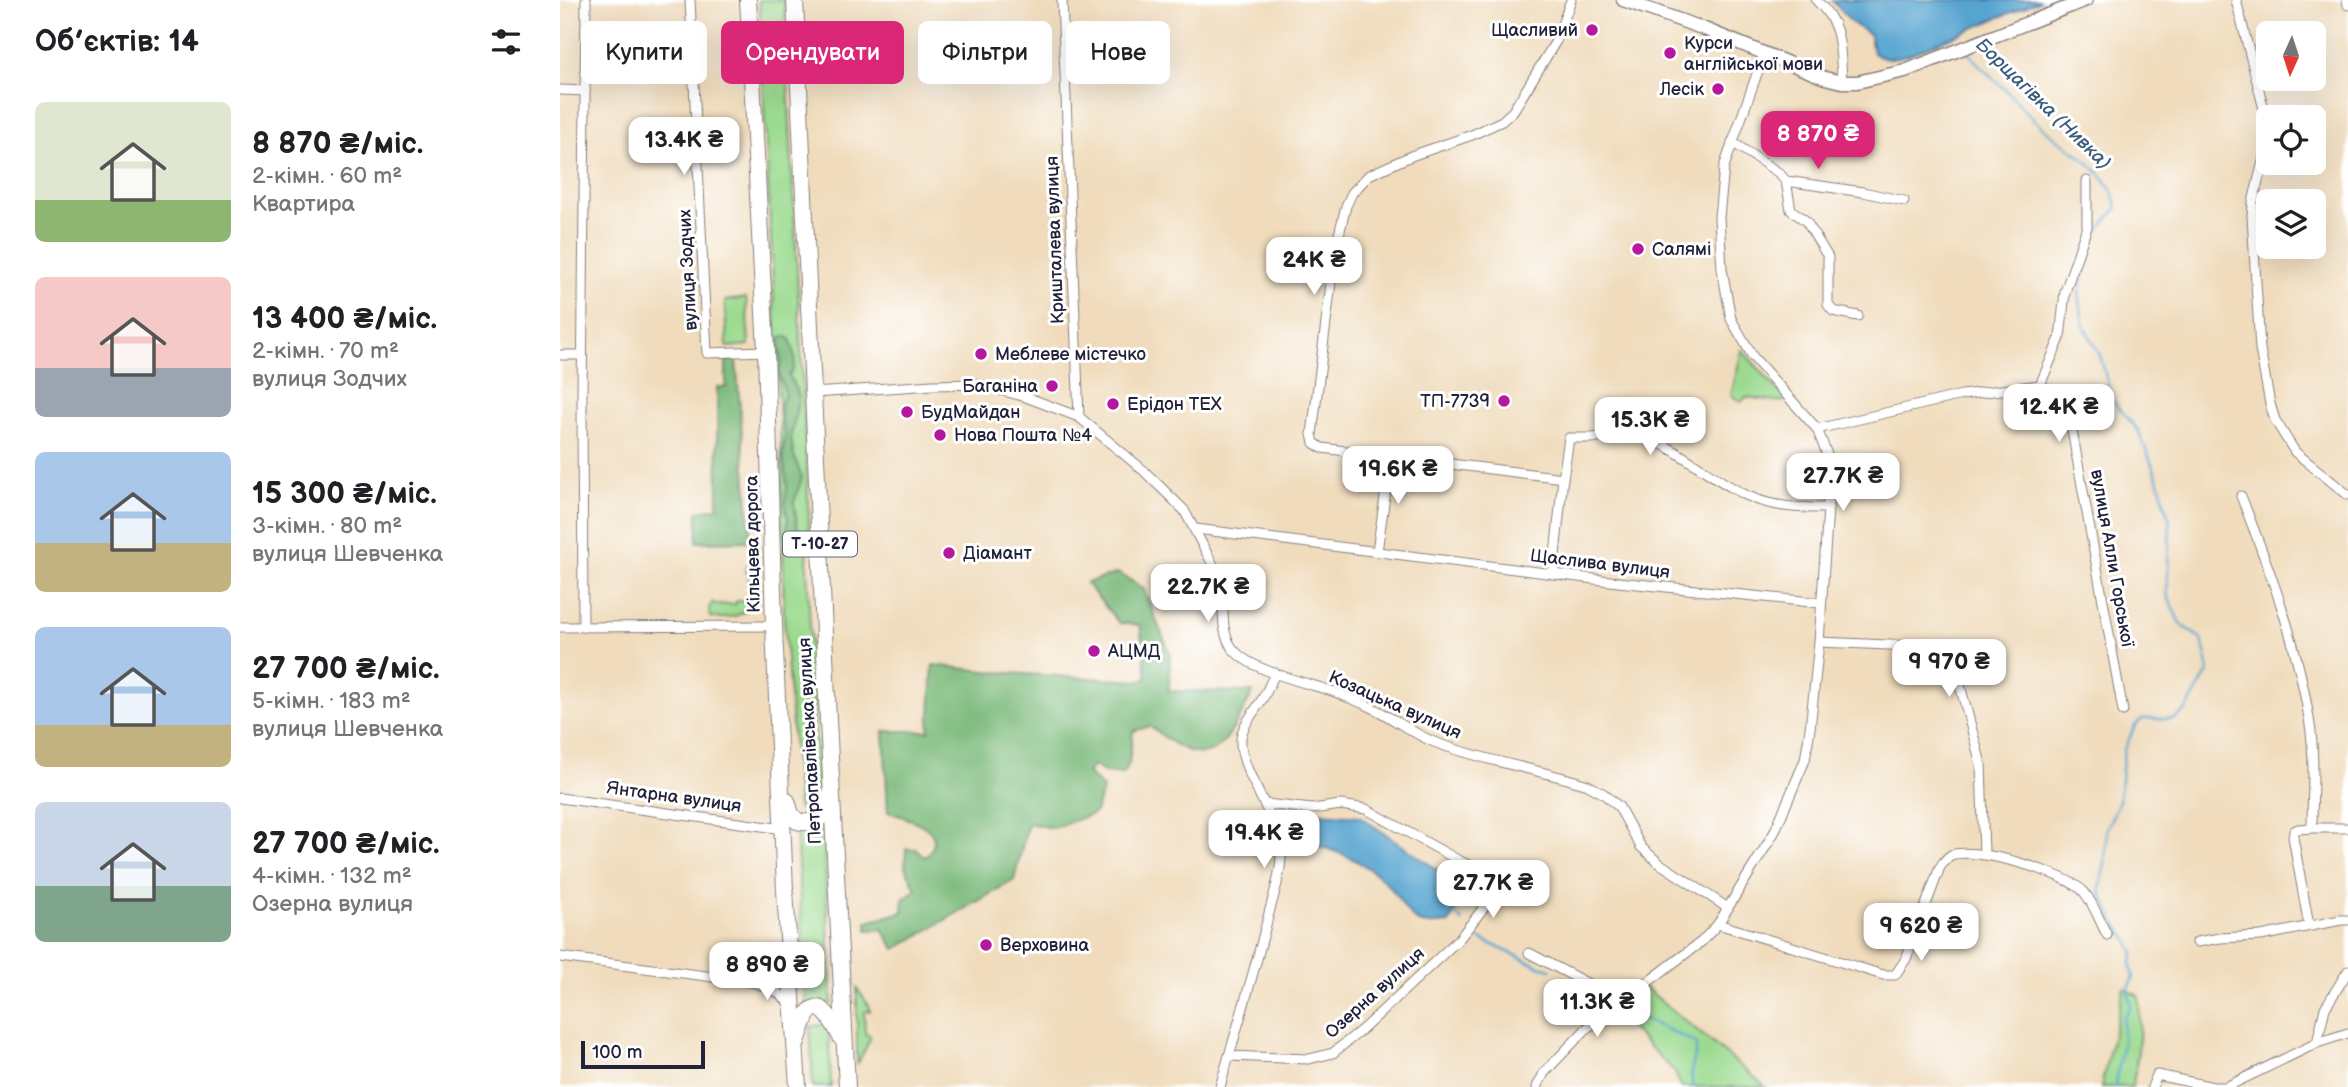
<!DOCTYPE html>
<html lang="uk">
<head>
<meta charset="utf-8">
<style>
	body { margin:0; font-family:"Balsamiq Sans",sans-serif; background:#f6f6f6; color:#202124; height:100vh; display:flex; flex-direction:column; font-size:26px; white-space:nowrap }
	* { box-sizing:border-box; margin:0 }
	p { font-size:23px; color:#757577 }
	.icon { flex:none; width:38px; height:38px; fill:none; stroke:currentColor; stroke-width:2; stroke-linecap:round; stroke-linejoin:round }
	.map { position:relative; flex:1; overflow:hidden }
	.panel { display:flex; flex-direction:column; background:#fff; width:560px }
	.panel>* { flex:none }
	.top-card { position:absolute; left:21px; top:21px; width:665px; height:63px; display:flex; gap:14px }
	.needle { width:46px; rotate:183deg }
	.buttons { position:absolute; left:1696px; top:21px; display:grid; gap:14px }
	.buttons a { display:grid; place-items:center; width:70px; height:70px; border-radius:10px; background:#fff; box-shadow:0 7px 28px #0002; font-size:35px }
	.scale { position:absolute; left:21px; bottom:18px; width:124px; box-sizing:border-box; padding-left:7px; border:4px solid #22223b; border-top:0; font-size:19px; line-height:24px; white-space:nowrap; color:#22223b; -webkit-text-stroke:5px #fff; paint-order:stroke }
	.price { position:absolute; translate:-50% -60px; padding:0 16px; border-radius:14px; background:#fff; color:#222; font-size:23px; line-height:46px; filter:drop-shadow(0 2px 4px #0008) }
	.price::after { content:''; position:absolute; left:50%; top:42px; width:21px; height:16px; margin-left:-10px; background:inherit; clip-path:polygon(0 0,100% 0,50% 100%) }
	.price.current { background:#db2777; color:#fff }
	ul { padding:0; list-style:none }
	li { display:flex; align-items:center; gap:21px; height:175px; padding:0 35px }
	li span { display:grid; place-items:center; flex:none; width:196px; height:140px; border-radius:10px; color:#555 }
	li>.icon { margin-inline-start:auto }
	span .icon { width:84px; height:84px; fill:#fffc; stroke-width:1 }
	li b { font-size:30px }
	h2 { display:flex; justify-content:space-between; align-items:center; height:84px; padding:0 35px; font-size:30px }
	.tag { padding:0 24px; border-radius:10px; background:#fff; box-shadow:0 7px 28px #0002; font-size:24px; line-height:63px }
	.tag.current { background:#db2777; color:#fff }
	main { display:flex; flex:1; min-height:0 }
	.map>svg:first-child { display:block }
</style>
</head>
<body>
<main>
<section class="panel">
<h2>Об’єктів: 14<svg class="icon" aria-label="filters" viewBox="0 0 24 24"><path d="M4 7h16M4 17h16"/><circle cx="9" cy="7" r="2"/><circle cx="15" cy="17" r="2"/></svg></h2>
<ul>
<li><span style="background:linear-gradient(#dfe7d0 70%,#8fb573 0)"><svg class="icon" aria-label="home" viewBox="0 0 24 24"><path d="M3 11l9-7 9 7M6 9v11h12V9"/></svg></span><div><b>8 870 ₴/міс.</b><p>2-кімн. · 60 m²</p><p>Квартира</p></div></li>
<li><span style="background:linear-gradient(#f6c9c9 65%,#9aa5b1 0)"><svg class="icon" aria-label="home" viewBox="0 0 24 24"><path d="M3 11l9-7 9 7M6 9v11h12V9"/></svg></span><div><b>13 400 ₴/міс.</b><p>2-кімн. · 70 m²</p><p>вулиця Зодчих</p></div></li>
<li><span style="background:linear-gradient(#a9c7e8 65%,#c2b280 0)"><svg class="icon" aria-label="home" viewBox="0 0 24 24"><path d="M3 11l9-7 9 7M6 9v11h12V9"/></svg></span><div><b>15 300 ₴/міс.</b><p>3-кімн. · 80 m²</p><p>вулиця Шевченка</p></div></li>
<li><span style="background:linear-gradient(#a9c7e8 70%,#c2b280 0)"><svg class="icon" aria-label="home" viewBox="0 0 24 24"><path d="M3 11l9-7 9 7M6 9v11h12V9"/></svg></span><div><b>27 700 ₴/міс.</b><p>5-кімн. · 183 m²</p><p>вулиця Шевченка</p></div></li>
<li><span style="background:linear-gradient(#c9d6e8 60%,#7fa58c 0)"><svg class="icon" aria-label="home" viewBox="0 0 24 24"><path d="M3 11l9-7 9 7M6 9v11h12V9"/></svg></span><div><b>27 700 ₴/міс.</b><p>4-кімн. · 132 m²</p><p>Озерна вулиця</p></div></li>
</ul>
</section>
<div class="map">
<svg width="1788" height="1087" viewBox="0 0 1788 1087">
	<rect width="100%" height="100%" fill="#fff"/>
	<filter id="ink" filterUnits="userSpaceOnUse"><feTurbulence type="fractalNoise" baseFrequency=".0143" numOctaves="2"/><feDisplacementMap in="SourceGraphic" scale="14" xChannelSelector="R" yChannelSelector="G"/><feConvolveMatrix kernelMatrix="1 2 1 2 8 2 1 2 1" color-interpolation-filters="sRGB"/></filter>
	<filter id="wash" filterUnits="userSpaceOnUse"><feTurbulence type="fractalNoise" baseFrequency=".00686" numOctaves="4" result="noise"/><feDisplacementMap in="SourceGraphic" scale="28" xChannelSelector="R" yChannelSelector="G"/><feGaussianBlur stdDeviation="1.57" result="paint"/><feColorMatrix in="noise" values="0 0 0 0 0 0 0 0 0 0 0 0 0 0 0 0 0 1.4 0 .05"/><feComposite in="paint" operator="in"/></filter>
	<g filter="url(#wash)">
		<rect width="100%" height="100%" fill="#f0dcbc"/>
		<!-- green -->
		<g fill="#9bda8f" stroke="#5e7e65" stroke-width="2">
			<path d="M199 0H224L249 516 247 567 259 805 255 810 239 809 238 806 224 618 221 443Z"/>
			<path d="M186 298 189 345 167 347 165 301Z"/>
			<path d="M1182 350 1226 399 1223 402 1186 397 1181 402 1171 395Z"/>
			<path d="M194 560C194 572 198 588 194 600 187 617 165 620 150 617L149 608 153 602 156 605 176 604V601H189V573L185 572 186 567Z"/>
			<path d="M263 828 272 1004 261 1001 246 1006 236 829 252 833Z"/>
			<path d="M1084 987 1206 1087H1121L1115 1072 1065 1022 1049 1015Z"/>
			<path d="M297 988 309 1006 310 1011 304 1012 305 1034 310 1035V1039L297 1065Z"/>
			<path d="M1564 988 1579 996C1581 1027 1579 1057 1572 1087H1541Z"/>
			<path d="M265 1024 269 1032 271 1087H253L250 1027Z"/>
		</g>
		<!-- forest -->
		<g fill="#7cba7a" stroke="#4f6e5a" stroke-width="2">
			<path d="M226 336 230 339C234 352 239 365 229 375L239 396 231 438 234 456 242 478 234 502 238 530 231 539 227 538 226 533 228 522 225 502 227 486 223 455 225 434 221 418V405L225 393 219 374 221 362 219 342 221 337Z"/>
			<path d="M166 360H176L191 541 137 542 138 511 158 508 157 387H166Z"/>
			<path d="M558 573 583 588 610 654 609 691 693 692C662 750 653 778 590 726L573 731 569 764 563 774 545 773 533 765 527 773 543 788 535 813 493 828 468 823 454 880 335 949 322 929 307 930V922L343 912V899L356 889 345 867 346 849H356L365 857C393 830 348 818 328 812L324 731H369L373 665 434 672 577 681 587 678 580 625 559 623 526 583Z"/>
		</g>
		<!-- water -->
		<g fill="#56a4d0" stroke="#3c6386" stroke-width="2">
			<path d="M1272 0H1481L1348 55C1334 58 1325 61 1313 53L1310 35 1291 22Z"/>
			<path d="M761 813 799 816 894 881 904 896 889 923C879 924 867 926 857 921 846 915 839 896 830 887 807 862 777 849 744 843L737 827 746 819Z"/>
		</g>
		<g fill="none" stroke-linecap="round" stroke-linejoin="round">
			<!-- stream -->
			<g stroke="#56a4d0" stroke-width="2.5">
				<path d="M1407 51C1419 66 1432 77 1446 90 1457 102 1468 115 1481 126 1506 148 1553 171 1557 208L1537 232 1519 293 1523 324 1540 355 1552 400 1578 430 1599 482 1610 522 1607 594 1619 622 1642 640 1649 670 1626 710 1615 719H1582L1575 726 1564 750 1559 801 1547 828 1545 863 1540 891 1556 924 1566 936 1574 953 1571 965 1574 977 1568 990 1571 1006 1563 1018V1043L1555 1087"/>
				<path d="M718 820 742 826"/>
				<path d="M893 911 902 921"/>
				<path d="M920 939 979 966 991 969"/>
				<path d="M1025 987 1047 998"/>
				<path d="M1069 1012 1136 1043C1138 1061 1126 1068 1134 1087"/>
			</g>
		</g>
	</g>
	<g filter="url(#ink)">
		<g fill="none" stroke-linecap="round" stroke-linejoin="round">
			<defs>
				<g id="street">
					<path d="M130 0 147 353 206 351"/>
					<path d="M502 0 519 417 583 470 624 510 660 578C667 602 657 628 673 649 690 671 748 683 775 692 786 697 798 701 809 706 832 717 851 733 874 742 924 761 977 769 1028 785L1044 794 1059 807 1081 847 1099 863 1168 908"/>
					<path d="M1256 0C1283 25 1280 48 1282 82"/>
					<path d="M1676 0 1707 121 1705 153 1693 202 1692 216 1700 349 1710 404 1715 420 1735 452 1788 495"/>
					<path d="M1787 0 1788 5"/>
					<path d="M0 90 25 91"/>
					<path d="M1172 142 1219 173 1226 181 1303 192 1344 201"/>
					<path d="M1226 181 1231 210 1246 221 1268 257V305L1273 311 1298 316"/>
					<path d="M0 355H22"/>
					<path d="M1480 385 1500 338 1505 292 1527 227V181"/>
					<path d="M253 393 373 385 417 384 466 397 519 417"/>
					<path d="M1257 429 1402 395 1480 385 1493 392 1507 403 1563 711"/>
					<path d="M1003 478 762 448 754 443 752 434 775 251 786 206 792 193 809 175 851 156 912 135 942 121 953 111 996 41 1011 0"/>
					<path d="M1681 496C1711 573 1740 649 1751 732 1755 764 1752 796 1752 828H1788"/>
					<path d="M636 529 1058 582 1261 603"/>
					<path d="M817 551 831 456"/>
					<path d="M993 574 1003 478 1009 438C1017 438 1024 438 1031 438 1045 437 1060 429 1074 433 1116 445 1149 478 1188 496 1214 508 1241 508 1268 508"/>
					<path d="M0 627 214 626"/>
					<path d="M23 627 22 400 26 0"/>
					<path d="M1259 642 1375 647C1384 649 1388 651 1393 659L1421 764 1424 854"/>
					<path d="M0 798 223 829"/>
					<path d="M1158 924 1323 975H1335L1346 959 1380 867C1383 863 1386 858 1391 855 1415 846 1507 873 1524 892 1534 904 1540 922 1547 935"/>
					<path d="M1749 926 1733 837 1734 831 1738 829 1752 828"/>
					<path d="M1637 942 1660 938 1701 936 1781 920H1788"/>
					<path d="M969 953 1061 1001"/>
					<path d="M0 957 192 982C209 987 220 991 230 1005"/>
					<path d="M192 982 228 949"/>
					<path d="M1757 1043 1765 1008 1788 971"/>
					<path d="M669 1056 749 1059 773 1053 804 1028 899 939 944 882 898 860 806 809 781 805 752 809 706 804"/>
					<path d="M660 1087C676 1030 694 974 708 917 713 897 721 875 721 854 721 817 673 765 682 733 685 722 695 711 701 701 707 692 711 682 715 673"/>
					<path d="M977 1087 984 1073 1027 1028 1141 942 1158 924 1214 833 1245 760 1250 729 1259 642 1268 508V457L1257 429 1193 357 1171 319 1162 269 1159 217 1164 167 1204 54"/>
					<path d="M1592 1087 1597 1075 1653 1087H1666L1757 1043 1788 1033"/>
				</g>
				<path id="secondary" d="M1063 0 1142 28 1265 78 1282 82H1297L1345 71 1526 0"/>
				<g id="highway">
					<path d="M188 0 206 351 214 626 225 891 238 1087"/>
					<path d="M235 0 268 720 287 1087"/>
					<path d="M227 801 231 814 237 821C257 826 266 816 269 797"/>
					<path d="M237 1042C240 1034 243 1022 247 1015 261 993 277 1030 282 1039"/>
				</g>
			</defs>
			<!-- street casing -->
			<use href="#street" stroke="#897f7c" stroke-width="11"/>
			<!-- secondary casing -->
			<use href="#secondary" stroke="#897f7c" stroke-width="15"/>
			<!-- highway casing -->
			<use href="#highway" stroke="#897f7c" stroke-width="18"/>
			<!-- street -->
			<use href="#street" stroke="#fff" stroke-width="9"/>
			<!-- secondary -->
			<use href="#secondary" stroke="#fff" stroke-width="12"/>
			<!-- highway -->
			<use href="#highway" stroke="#fff" stroke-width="16"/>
		</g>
	</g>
	<!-- markers -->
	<g fill="#b5179e" stroke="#fff" stroke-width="2.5">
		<circle cx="1032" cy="30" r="7"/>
		<circle cx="1110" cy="53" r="7"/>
		<circle cx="1158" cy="89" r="7"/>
		<circle cx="1078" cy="249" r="7"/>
		<circle cx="421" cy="354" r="7"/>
		<circle cx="492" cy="386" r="7"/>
		<circle cx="944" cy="401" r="7"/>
		<circle cx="553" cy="404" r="7"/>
		<circle cx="347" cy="412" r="7"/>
		<circle cx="380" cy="435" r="7"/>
		<circle cx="389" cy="553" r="7"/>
		<circle cx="534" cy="651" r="7"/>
		<circle cx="426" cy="945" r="7"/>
	</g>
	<g text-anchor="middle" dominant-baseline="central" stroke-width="6" stroke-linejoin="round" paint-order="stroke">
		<!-- shield labels -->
		<rect fill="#fff" stroke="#646476" stroke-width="2" x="223" y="531.5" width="74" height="25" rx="5"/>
		<g font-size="16" font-weight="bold" fill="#22223b">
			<text x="260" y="544">Т-10-27</text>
		</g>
		<!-- poi labels -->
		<g font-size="18" fill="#22223b" stroke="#fff" text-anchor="start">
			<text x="1018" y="30" text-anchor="end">Щасливий</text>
			<text x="1124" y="43">Курси<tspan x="1124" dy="21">англійської мови</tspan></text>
			<text x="1144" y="89" text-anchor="end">Лесік</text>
			<text x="1092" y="249">Салямі</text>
			<text x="435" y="354">Меблеве містечко</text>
			<text x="478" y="386" text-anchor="end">Баганіна</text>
			<text x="930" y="401" text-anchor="end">ТП-7739</text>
			<text x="567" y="404">Ерідон ТЕХ</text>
			<text x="361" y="412">БудМайдан</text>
			<text x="394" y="435">Нова Пошта №4</text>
			<text x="403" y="553">Діамант</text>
			<text x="548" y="651">АЦМД</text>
			<text x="440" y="945">Верховина</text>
		</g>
		<!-- street labels -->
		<g font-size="18" fill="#22223b" stroke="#fff">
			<text transform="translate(495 240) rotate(-92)">Кришталева вулиця</text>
			<text transform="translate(128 270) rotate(-93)">вулиця Зодчих</text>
			<text transform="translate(193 544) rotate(-91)">Кільцева дорога</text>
			<text transform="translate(1552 558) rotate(80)">вулиця Алли Горської</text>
			<text transform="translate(1040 564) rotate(7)">Щаслива вулиця</text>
			<text transform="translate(835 705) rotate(24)">Козацька вулиця</text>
			<text transform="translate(250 741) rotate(-93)">Петропавлівська вулиця</text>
			<text transform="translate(114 797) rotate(8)">Янтарна вулиця</text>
			<text transform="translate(815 993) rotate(-42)">Озерна вулиця</text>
		</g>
		<!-- water labels -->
		<g font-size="19" font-style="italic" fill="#395c7e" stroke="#fff">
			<text transform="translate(1483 104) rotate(44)">Борщагівка (Нивка)</text>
		</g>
	</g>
</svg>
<div class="buttons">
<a><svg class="needle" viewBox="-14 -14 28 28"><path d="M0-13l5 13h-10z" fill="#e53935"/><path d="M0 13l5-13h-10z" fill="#757577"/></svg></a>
<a><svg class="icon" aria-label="locate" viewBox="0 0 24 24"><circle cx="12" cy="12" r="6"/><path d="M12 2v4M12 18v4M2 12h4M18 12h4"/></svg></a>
<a><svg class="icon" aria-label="layers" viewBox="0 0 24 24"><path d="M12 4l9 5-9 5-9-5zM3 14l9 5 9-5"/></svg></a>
</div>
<div class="scale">100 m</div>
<b class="price current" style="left:1258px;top:171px">8 870 ₴</b>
<b class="price" style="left:124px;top:177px">13.4K ₴</b>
<b class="price" style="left:754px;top:297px">24K ₴</b>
<b class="price" style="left:1499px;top:444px">12.4K ₴</b>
<b class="price" style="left:1090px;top:457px">15.3K ₴</b>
<b class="price" style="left:838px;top:506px">19.6K ₴</b>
<b class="price" style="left:1283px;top:513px">27.7K ₴</b>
<b class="price" style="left:648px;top:624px">22.7K ₴</b>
<b class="price" style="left:1389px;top:699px">9 970 ₴</b>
<b class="price" style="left:704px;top:870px">19.4K ₴</b>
<b class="price" style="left:933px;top:920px">27.7K ₴</b>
<b class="price" style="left:1361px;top:963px">9 620 ₴</b>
<b class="price" style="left:207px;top:1002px">8 890 ₴</b>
<b class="price" style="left:1037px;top:1039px">11.3K ₴</b>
<div class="top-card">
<a class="tag">Купити</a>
<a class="tag current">Орендувати</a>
<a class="tag">Фільтри</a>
<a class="tag">Нове</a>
</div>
</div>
</main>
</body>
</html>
